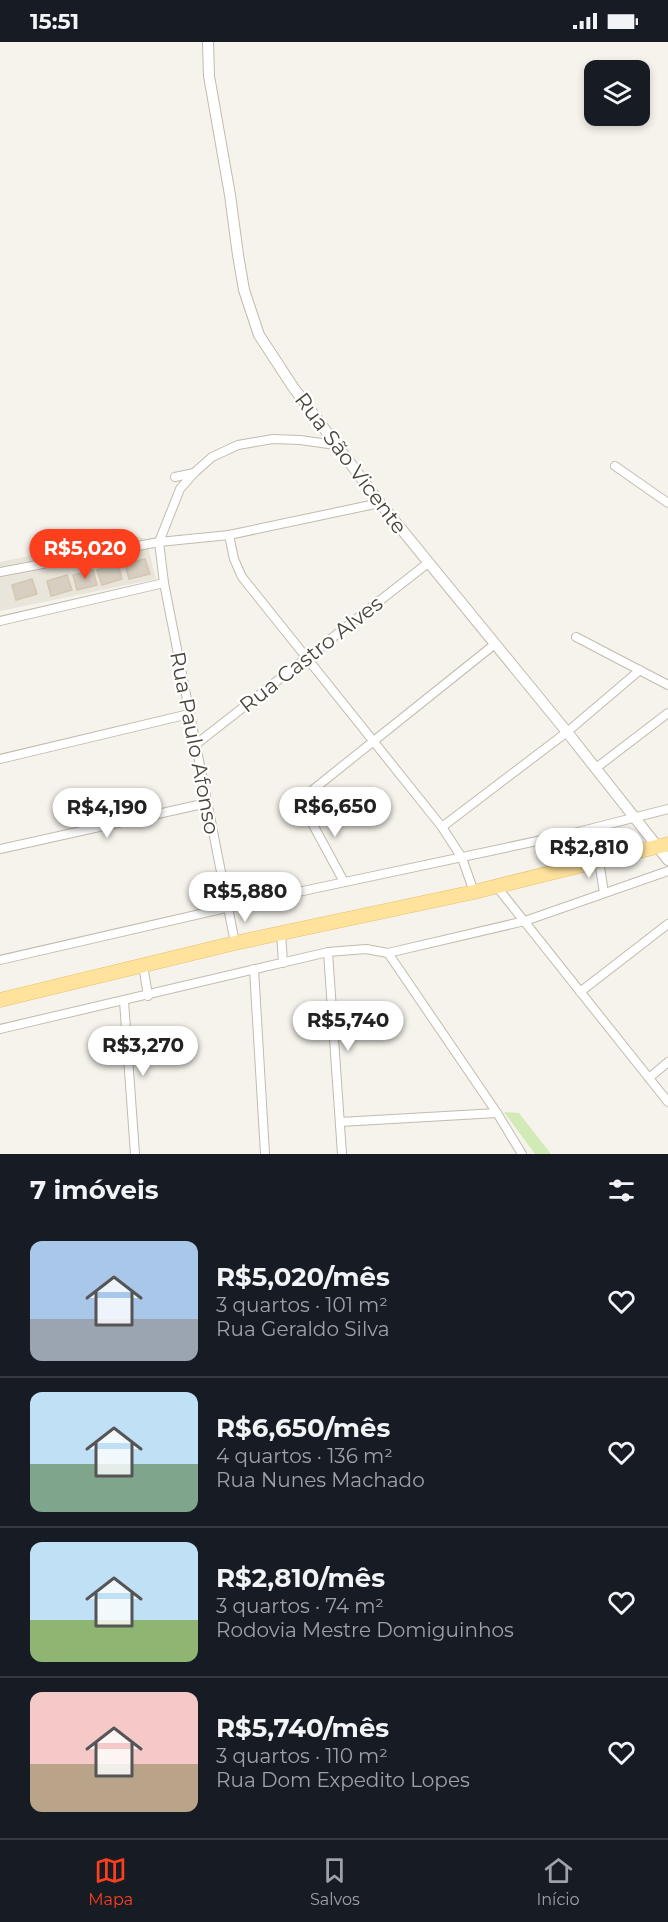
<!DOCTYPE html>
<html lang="pt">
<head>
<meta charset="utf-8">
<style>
	body { margin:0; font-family:Montserrat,sans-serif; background:#20242c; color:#f1f3f6; height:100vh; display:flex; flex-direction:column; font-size:22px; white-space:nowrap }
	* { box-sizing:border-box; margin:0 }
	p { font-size:20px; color:#9ea1a6 }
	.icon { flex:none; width:33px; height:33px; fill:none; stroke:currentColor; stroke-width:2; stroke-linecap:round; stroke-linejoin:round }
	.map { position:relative; height:1112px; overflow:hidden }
	.sheet { display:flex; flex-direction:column; background:#171b24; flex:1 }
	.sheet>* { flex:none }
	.tools { position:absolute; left:584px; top:18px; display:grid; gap:12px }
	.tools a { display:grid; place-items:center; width:66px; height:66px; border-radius:12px; background:#171b24; box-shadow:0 3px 9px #0003; font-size:30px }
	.price { position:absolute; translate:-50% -51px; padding:0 14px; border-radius:21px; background:#fff; color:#222; font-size:20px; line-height:39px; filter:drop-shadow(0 2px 3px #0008) }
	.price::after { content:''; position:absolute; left:50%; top:36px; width:18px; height:14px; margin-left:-9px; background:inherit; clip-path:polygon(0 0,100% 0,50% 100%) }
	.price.on { background:#fc3f1d; color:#fff }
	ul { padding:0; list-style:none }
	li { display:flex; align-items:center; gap:18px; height:150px; padding:0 30px }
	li+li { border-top:2px solid #363941 }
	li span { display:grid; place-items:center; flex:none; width:168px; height:120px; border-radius:12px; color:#555 }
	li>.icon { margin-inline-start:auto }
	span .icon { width:72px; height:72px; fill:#fffc; stroke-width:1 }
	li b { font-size:26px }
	h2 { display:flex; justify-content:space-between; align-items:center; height:72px; padding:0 30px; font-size:26px }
	.status { display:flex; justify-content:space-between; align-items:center; height:42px; padding:0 30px; background:#171b24; direction:ltr }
	.status svg { height:16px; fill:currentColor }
	.tab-bar { display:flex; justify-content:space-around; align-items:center; height:84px; border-top:2px solid #363941; background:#171b24; font-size:16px; color:#9ea1a6 }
	.tab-bar a { display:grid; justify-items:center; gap:3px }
	.tab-bar .on { color:#fc3f1d }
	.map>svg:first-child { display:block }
</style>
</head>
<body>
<div class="status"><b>15:51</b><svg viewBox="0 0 49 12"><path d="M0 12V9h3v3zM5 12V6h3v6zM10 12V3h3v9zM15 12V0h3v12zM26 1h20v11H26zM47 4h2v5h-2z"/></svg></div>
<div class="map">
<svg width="668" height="1112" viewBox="0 0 668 1112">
	<rect width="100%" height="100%" fill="#f6f3ec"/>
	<!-- residential -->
	<path fill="#eae5da" d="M132 493 146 497 156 537 0 569V520Z"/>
	<!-- green -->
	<path fill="#d2eab5" d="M504 1070 519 1071 551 1112H535Z"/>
	<!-- building -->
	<g fill="#d8cfc1" stroke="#d3c7b4" stroke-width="1.5">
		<path d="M145 517 150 532 129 537 125 522Z"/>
		<path d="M118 522 122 537 102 543 97 528Z"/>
		<path d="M93 528 97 543 77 548 73 533Z"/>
		<path d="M67 533 72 548 51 554 47 539Z"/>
		<path d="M32 537 37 552 16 558 12 543Z"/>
	</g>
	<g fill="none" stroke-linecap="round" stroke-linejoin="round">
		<defs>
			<g id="minor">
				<path d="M615 424 668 461"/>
				<path d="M175 435 194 431"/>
				<path d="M229 493 234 517 242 535 442 785 462 816 474 850"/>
				<path d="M0 530 159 500 229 493 380 461"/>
				<path d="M0 579 164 541"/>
				<path d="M576 595 668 643"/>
				<path d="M195 703 428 521"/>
				<path d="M0 717 189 672"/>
				<path d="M596 726 668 671"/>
				<path d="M442 785 567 690 640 628"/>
				<path d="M0 807 207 761"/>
				<path d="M599 819 604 851"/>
				<path d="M344 840 304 766 305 754 495 602"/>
				<path d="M497 845 668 1060"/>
				<path d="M281 891 283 921"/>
				<path d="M235 901 164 541 159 500 180 447 194 431 212 415 238 403 273 397 300 398 336 403"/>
				<path d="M328 910 342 1112"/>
				<path d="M388 911 497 1071 522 1112"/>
				<path d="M0 918 270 856 570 792 668 767"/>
				<path d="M143 923 148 954"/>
				<path d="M254 927 265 1112"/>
				<path d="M580 950 668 882"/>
				<path d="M124 959 135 1112"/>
				<path d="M0 987 328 910 366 907 388 911 525 879 668 829"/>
				<path d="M649 1036 668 1020"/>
				<path d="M340 1080 497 1071"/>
			</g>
			<path id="tertiary" d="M208 0 209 34 230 153 238 213 244 248 259 293 293 345 380 461 567 690 668 818"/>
			<path id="primary" d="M0 958 235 901 474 850 668 802"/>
		</defs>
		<!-- minor casing -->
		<use href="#minor" stroke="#c2bbae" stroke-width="10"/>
		<!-- tertiary casing -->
		<use href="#tertiary" stroke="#c2bbae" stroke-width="12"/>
		<!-- primary casing -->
		<use href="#primary" stroke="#e6c16a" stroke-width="15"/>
		<!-- minor -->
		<use href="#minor" stroke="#fff" stroke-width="8"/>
		<!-- tertiary -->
		<use href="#tertiary" stroke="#fff" stroke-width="10"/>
		<!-- primary -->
		<use href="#primary" stroke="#ffe39c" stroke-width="14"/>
	</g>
	<g text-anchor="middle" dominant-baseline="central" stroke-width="4.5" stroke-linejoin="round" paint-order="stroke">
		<!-- street labels -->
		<g font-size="21" fill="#4b4439" stroke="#fff">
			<text transform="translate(351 421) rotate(53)">Rua São Vicente</text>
			<text transform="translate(311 612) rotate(-38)">Rua Castro Alves</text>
			<text transform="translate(195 701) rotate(79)">Rua Paulo Afonso</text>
		</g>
	</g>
</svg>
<div class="tools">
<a><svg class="icon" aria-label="layers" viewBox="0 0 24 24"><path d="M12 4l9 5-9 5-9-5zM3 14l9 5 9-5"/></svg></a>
</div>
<b class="price on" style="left:85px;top:538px">R$5,020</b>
<b class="price" style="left:335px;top:796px">R$6,650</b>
<b class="price" style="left:107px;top:797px">R$4,190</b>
<b class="price" style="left:589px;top:837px">R$2,810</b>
<b class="price" style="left:245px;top:881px">R$5,880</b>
<b class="price" style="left:348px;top:1010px">R$5,740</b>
<b class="price" style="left:143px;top:1035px">R$3,270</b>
</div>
<section class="sheet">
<h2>7 imóveis<svg class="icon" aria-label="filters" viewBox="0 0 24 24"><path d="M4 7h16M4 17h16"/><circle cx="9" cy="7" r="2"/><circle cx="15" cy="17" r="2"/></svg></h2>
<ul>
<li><span style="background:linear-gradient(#a9c7e8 65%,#9aa5b1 0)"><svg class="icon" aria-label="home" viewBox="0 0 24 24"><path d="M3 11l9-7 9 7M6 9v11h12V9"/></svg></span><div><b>R$5,020/mês</b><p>3 quartos · 101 m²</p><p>Rua Geraldo Silva</p></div><svg class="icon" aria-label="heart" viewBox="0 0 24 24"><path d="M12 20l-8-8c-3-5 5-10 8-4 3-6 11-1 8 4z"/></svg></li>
<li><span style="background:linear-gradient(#bfe0f5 60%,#7fa58c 0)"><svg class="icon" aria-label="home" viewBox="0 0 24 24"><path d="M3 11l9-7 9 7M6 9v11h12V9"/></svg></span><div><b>R$6,650/mês</b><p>4 quartos · 136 m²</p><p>Rua Nunes Machado</p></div><svg class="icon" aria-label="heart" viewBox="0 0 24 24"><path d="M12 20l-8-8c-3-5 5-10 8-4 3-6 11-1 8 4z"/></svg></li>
<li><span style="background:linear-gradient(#bfe0f5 65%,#8fb573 0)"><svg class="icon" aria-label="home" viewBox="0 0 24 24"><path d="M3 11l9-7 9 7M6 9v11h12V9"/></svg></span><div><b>R$2,810/mês</b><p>3 quartos · 74 m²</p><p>Rodovia Mestre Domiguinhos</p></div><svg class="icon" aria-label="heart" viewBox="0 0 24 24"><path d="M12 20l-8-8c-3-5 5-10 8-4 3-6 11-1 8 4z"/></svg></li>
<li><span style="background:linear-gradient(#f6c9c9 60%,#b9a48a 0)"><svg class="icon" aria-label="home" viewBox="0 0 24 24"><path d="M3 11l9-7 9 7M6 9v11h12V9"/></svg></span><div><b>R$5,740/mês</b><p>3 quartos · 110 m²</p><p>Rua Dom Expedito Lopes</p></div><svg class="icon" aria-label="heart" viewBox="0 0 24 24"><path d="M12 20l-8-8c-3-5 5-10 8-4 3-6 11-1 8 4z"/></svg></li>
</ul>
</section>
<nav class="tab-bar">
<a class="on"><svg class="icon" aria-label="map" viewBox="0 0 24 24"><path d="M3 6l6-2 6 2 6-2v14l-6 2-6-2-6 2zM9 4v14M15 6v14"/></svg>Mapa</a>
<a><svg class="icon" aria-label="saved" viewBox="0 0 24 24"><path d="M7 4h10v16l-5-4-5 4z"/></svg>Salvos</a>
<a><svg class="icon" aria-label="home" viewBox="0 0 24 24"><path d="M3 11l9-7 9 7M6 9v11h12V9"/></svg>Início</a>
</nav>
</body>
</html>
